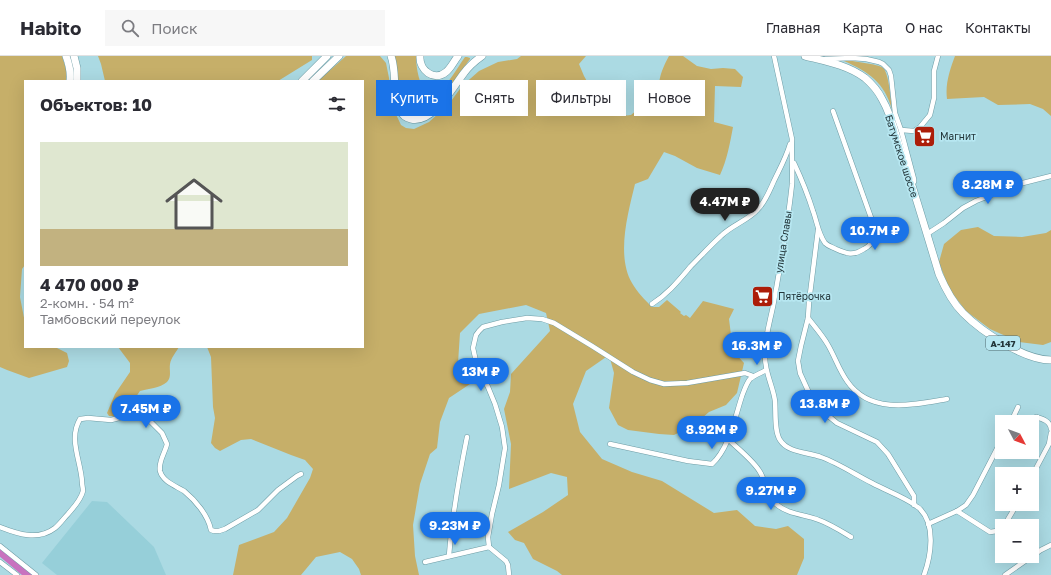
<!DOCTYPE html>
<html lang="ru">
<head>
<meta charset="utf-8">
<style>
	body { margin:0; font-family:"Golos Text",sans-serif; background:#f7f7f7; color:#2b2b33; height:100vh; display:flex; flex-direction:column; font-size:15px; white-space:nowrap }
	* { box-sizing:border-box; margin:0 }
	p { font-size:13px; color:#7c7c81 }
	.icon { flex:none; width:22px; height:22px; fill:none; stroke:currentColor; stroke-width:2; stroke-linecap:round; stroke-linejoin:round }
	.map { position:relative; flex:1; overflow:hidden }
	.side { position:absolute; left:24px; top:24px; width:340px; height:268px; display:flex; flex-direction:column; background:#fff; border-radius:0px; box-shadow:0 4px 16px #0002 }
	.side>* { flex:none }
	.banner { position:absolute; left:376px; top:24px; width:380px; height:36px; display:flex; gap:8px }
	.needle { width:26px; rotate:131deg }
	.fabs { position:absolute; left:995px; top:359px; display:grid; gap:8px }
	.fabs a { display:grid; place-items:center; width:44px; height:44px; border-radius:0px; background:#fff; box-shadow:0 4px 16px #0002; font-size:20px }
	.price { position:absolute; translate:-50% -34px; padding:0 9px; border-radius:14px; background:#1a73e8; color:#fff; font-size:13px; line-height:26px; filter:drop-shadow(0 1px 2px #0008) }
	.price::after { content:''; position:absolute; left:50%; top:24px; width:12px; height:9px; margin-left:-6px; background:inherit; clip-path:polygon(0 0,100% 0,50% 100%) }
	.price.selected { background:#222; color:#fff }
	ul { padding:0; list-style:none }
	li { display:grid; align-content:center; gap:8px; height:212px; padding:0 16px }
	li span { display:grid; place-items:center; height:124px; border-radius:0px; color:#555 }
	li>.icon { margin-inline-start:auto }
	span .icon { width:72px; height:72px; fill:#fffc; stroke-width:1 }
	li b { font-size:17px }
	h2 { display:flex; justify-content:space-between; align-items:center; height:48px; padding:0 16px; font-size:17px }
	.chip { padding:0 14px; border-radius:0px; background:#fff; box-shadow:0 4px 16px #0002; font-size:14px; line-height:36px }
	.chip.selected { background:#1a73e8; color:#fff }
	header { display:flex; align-items:center; gap:24px; box-sizing:border-box; height:56px; padding:0 20px; background:#fff; border-bottom:1px solid #e1e1e2 }
	header strong { font-size:19px }
	nav { display:flex; gap:22px; margin-inline-start:auto; font-size:14px }
	.search { width:280px; height:36px; background:#f7f7f7; display:flex; align-items:center; gap:10px; box-sizing:border-box; padding:0 14px; border-radius:0px; color:#7c7c81; font-size:15px }
	.map>svg:first-child { display:block }
</style>
</head>
<body>
<header>
<strong>Habito</strong>
<div class="search"><svg class="icon" aria-label="search" viewBox="0 0 24 24"><circle cx="10" cy="10" r="6"/><path d="M15 15l6 6"/></svg>Поиск</div>
<nav><a>Главная</a><a>Карта</a><a>О нас</a><a>Контакты</a></nav>
</header>
<div class="map">
<svg width="1051" height="519" viewBox="0 0 1051 519">
	<rect width="100%" height="100%" fill="#abdae3"/>
	<!-- built -->
	<path fill="#96cfd9" d="M92 445 107 446 154 491 166 519H57L42 507Z"/>
	<!-- green -->
	<g fill="#c6af69">
		<path d="M0 0H62L67 16 66 25H25V209L22 213 20 241 25 267V291H55L67 297 69 305 67 311 29 322 7 314 0 311Z"/>
		<path d="M98 0H312V4L278 25H105L101 8Z"/>
		<path d="M346 0H380L386 7 389 22 392 50 401 69 406 72 414 73 429 66 449 48 462 30 479 15 498 6 517 3 521 0H586L579 8 584 20 605 57C610 58 616 57 620 58 625 59 626 60 631 59L659 35C658 22 663 11 669 0H683L697 10 711 13 723 12 735 13 743 21 741 31 715 30 714 66 733 71C730 87 727 104 720 119L697 112 675 100 664 96 648 123 635 128C628 157 616 200 632 227 637 236 645 244 652 251H659L667 244 681 256 680 257 684 260 686 259 690 262 703 245 734 253 729 263 733 295 744 307 737 337 726 349 709 356 694 369 674 379 659 378 628 374 618 369 609 352 614 317 609 299 586 315 573 348 580 376 602 403 632 416 662 425 714 457 737 454 755 470 776 473 788 470 804 483V502L797 519H562L557 515 533 503 524 487 515 484 508 476 543 456 568 439 567 421 551 417 509 433 511 388 504 353 510 336 511 318 550 275 546 257 526 249 479 258 460 277 458 307 470 328 449 342 440 366 437 392 430 398 420 428 413 469 415 500 419 519H361L359 513 352 503 340 496 316 501 301 519H233L239 489 274 476 287 462 310 422 313 413 305 404 291 399 251 383 241 384 220 395 215 392 211 387 215 362 213 351 211 301 207 291H363V25H318Z"/>
		<path d="M394 0H416C416 10 419 34 430 37 432 38 435 37 437 37 449 27 456 14 465 1H467L470 2V3C457 20 422 86 399 49Z"/>
		<path d="M955 0H1051V60L1043 53 1030 48 998 49 984 41 947 43C945 28 950 13 955 0Z"/>
		<path d="M844 4C851 5 879 8 883 12 889 16 891 46 892 54 885 27 869 16 844 5Z"/>
		<path d="M978 171 994 180 1022 181 1046 177 1051 174V286L1043 289 1019 286 990 273 966 255 949 233 939 206 944 188 961 174Z"/>
		<path d="M118 291H179C176 296 171 302 170 308 169 314 172 321 167 326 160 332 148 333 140 335L125 357 116 360H109L107 357 115 338 130 316V307Z"/>
	</g>
	<g fill="none" stroke-linecap="round" stroke-linejoin="round">
		<!-- river -->
		<path stroke="#c872bf" stroke-width="9" d="M0 495 29 519"/>
		<defs>
			<g id="minor">
				<path d="M774 0 792 83C791 98 793 113 792 128 788 167 781 206 774 245 771 263 764 282 765 301 765 317 773 330 775 345 776 356 774 375 780 384 788 397 808 396 821 401 838 407 856 419 872 427 887 435 902 440 915 449 915 450 920 452 920 453 936 469 931 500 924 519"/>
				<path d="M825 3 852 2 866 3 879 6 883 8 889 14 891 20 895 57 901 74 914 123V126L912 128"/>
				<path d="M901 74 914 75 920 71 930 59 934 42V15L938 0"/>
				<path d="M794 107C801 122 808 139 813 155 817 166 818 177 825 187 828 190 832 191 836 193 847 198 853 200 864 193 874 188 874 180 874 170L833 55"/>
				<path d="M818 174 809 246 808 262C815 271 823 280 828 289 835 301 839 314 847 325 870 359 913 349 947 343"/>
				<path d="M927 178 944 167 963 152 976 145 1019 128 1051 120"/>
				<path d="M652 248C668 238 679 224 691 210 701 200 711 189 721 180 732 169 749 164 758 153 765 146 769 136 773 127 779 114 786 102 790 88"/>
				<path d="M808 262 801 290 798 305 800 317 810 339 817 349 826 358 837 367 877 386 888 398 914 440V449"/>
				<path d="M1036 361C1043 363 1050 365 1051 373"/>
				<path d="M1011 366 1018 351"/>
				<path d="M728 383C737 392 754 405 760 416 766 425 766 441 776 448 789 459 804 458 819 464 830 468 841 475 851 481"/>
				<path d="M610 388 688 405 712 408C729 393 735 361 742 340 744 335 746 328 750 323 755 319 761 317 766 314"/>
				<path d="M1032 420 1049 388 1051 377"/>
				<path d="M957 455 990 476 997 475 1002 472"/>
				<path d="M928 468 957 455 966 449 973 439 1002 383"/>
				<path d="M1004 470 1017 448"/>
				<path d="M0 471C18 478 38 485 55 472 60 468 64 462 68 458 73 452 81 444 83 435 83 432 82 429 82 426 81 405 68 383 80 363L88 362 111 364 119 362 124 354H130L150 365 162 377 167 388C165 397 158 406 160 415 163 426 176 430 184 435 195 444 208 459 211 474L214 475H219L225 473 258 454 278 434 297 420 301 418"/>
				<path d="M0 490 36 519"/>
				<path d="M489 491 488 481 492 458 499 429 505 392 502 371 495 348 488 331 477 310 473 292 476 279 479 275 483 271 502 266 527 262 542 263 554 267 592 290 633 316 650 324 664 328 687 327 745 317 753 320"/>
				<path d="M489 491 506 505 508 509 509 519"/>
				<path d="M449 500C452 459 459 421 467 381"/>
				<path d="M0 506 17 519"/>
				<path d="M425 506 489 491"/>
				<path d="M1005 519 1041 494 1051 489"/>
			</g>
			<g id="highway">
				<path d="M66 0C69 8 71 16 70 25"/>
				<path d="M74 0 77 12V25"/>
				<path d="M391 0C397 16 392 39 400 54 402 59 406 62 411 63 433 68 453 31 464 17 469 10 475 5 482 0"/>
				<path d="M420 0C419 14 434 26 446 16 451 12 454 5 458 0"/>
				<path d="M805 0C825 5 848 9 865 22 872 28 878 35 882 43 892 60 896 80 902 98 915 138 927 178 939 218 945 232 952 246 963 257 982 276 1024 304 1051 304"/>
				<path d="M302 25 327 0"/>
				<path d="M313 25 339 0"/>
			</g>
		</defs>
		<!-- minor casing -->
		<use href="#minor" stroke="#6e9ca5" stroke-width="5.5"/>
		<!-- highway casing -->
		<use href="#highway" stroke="#6e9ca5" stroke-width="8"/>
		<!-- minor -->
		<use href="#minor" stroke="#fff" stroke-width="4.5"/>
		<!-- highway -->
		<use href="#highway" stroke="#fff" stroke-width="7"/>
	</g>
	<!-- icons -->
	<defs>
		<symbol id="supermarket-square" viewBox="-11 -11 22 22"><rect x="-9" y="-9" width="18" height="18" rx="4" fill="#ac1d09" stroke="#b7e7f1"/><path d="M-6-5.5h2.5l.6 2H6L4.5 2H-2.5L-4.4-4H-6ZM-1.5 3.2a1.3 1.3 0 1 0 .1 0ZM3 3.2a1.3 1.3 0 1 0 .1 0Z" fill="#fff"/></symbol>
	</defs>
	<g fill-rule="evenodd">
		<use href="#supermarket-square" x="912" y="68" width="25" height="25"/>
		<use href="#supermarket-square" x="750" y="228" width="25" height="25"/>
	</g>
	<g text-anchor="middle" dominant-baseline="central" stroke-width="3.5" stroke-linejoin="round" paint-order="stroke">
		<!-- shield labels -->
		<rect fill="#b7e7f1" stroke="#4f6b71" stroke-width="1" x="986" y="280" width="34" height="14" rx="3"/>
		<g font-size="9" font-weight="bold" fill="#23363a">
			<text x="1003" y="287">А-147</text>
		</g>
		<!-- poi labels -->
		<g font-size="10" fill="#23363a" stroke="#b7e7f1" text-anchor="start">
			<text x="940" y="80">Магнит</text>
			<text x="778" y="240">Пятёрочка</text>
		</g>
		<!-- street labels -->
		<g font-size="10" fill="#23363a" stroke="#b7e7f1">
			<text transform="translate(902 100) rotate(72)">Батумское шоссе</text>
			<text transform="translate(783 186) rotate(-81)">улица Славы</text>
		</g>
	</g>
</svg>
<div class="fabs">
<a><svg class="needle" viewBox="-14 -14 28 28"><path d="M0-13l5 13h-10z" fill="#e53935"/><path d="M0 13l5-13h-10z" fill="#7c7c81"/></svg></a>
<a>+</a>
<a>−</a>
</div>
<b class="price" style="left:988px;top:149px">8.28M ₽</b>
<b class="price selected" style="left:725px;top:166px">4.47M ₽</b>
<b class="price" style="left:875px;top:195px">10.7M ₽</b>
<b class="price" style="left:757px;top:310px">16.3M ₽</b>
<b class="price" style="left:481px;top:336px">13M ₽</b>
<b class="price" style="left:825px;top:368px">13.8M ₽</b>
<b class="price" style="left:146px;top:373px">7.45M ₽</b>
<b class="price" style="left:712px;top:394px">8.92M ₽</b>
<b class="price" style="left:771px;top:455px">9.27M ₽</b>
<b class="price" style="left:455px;top:490px">9.23M ₽</b>
<div class="banner">
<a class="chip selected">Купить</a>
<a class="chip">Снять</a>
<a class="chip">Фильтры</a>
<a class="chip">Новое</a>
</div>
<section class="side">
<h2>Объектов: 10<svg class="icon" aria-label="filters" viewBox="0 0 24 24"><path d="M4 7h16M4 17h16"/><circle cx="9" cy="7" r="2"/><circle cx="15" cy="17" r="2"/></svg></h2>
<ul>
<li><span style="background:linear-gradient(#dfe7d0 70%,#c2b280 0)"><svg class="icon" aria-label="home" viewBox="0 0 24 24"><path d="M3 11l9-7 9 7M6 9v11h12V9"/></svg></span><div><b>4 470 000 ₽</b><p>2-комн. · 54 m²</p><p>Тамбовский переулок</p></div></li>
</ul>
</section>
</div>
</body>
</html>
